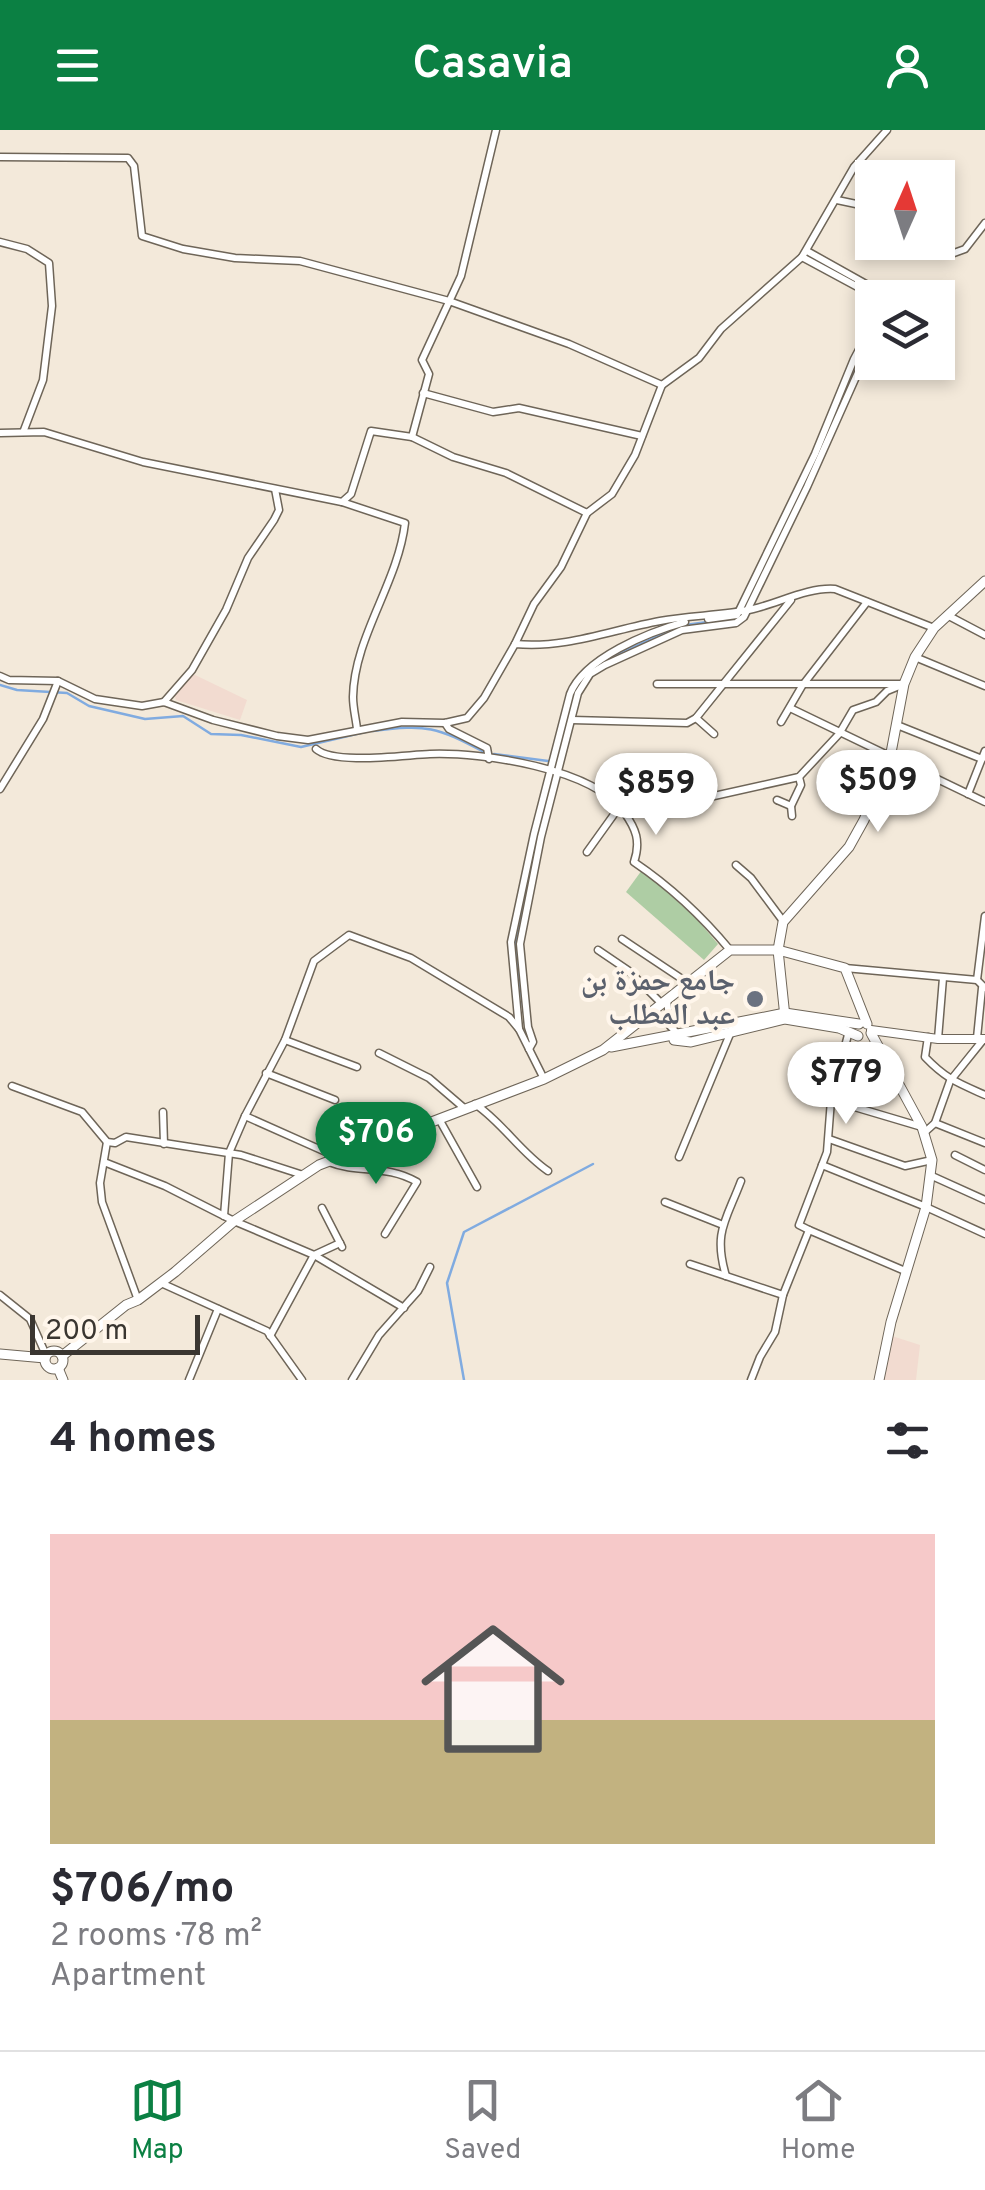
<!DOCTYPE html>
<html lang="en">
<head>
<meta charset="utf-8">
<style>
	body { margin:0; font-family:Overpass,"Noto Naskh Arabic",sans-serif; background:#f2f2f3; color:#2b2b33; height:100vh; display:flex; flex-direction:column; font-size:38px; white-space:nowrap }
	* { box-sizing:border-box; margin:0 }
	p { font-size:32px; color:#7c7c81 }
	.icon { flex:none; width:55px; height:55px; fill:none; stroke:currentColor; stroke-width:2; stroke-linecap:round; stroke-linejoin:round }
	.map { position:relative; height:1250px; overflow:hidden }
	.panel { display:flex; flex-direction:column; background:#fff; flex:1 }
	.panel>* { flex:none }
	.needle { width:65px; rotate:3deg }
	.tools { position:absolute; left:855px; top:30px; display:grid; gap:20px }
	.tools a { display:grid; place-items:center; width:100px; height:100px; border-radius:0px; background:#fff; box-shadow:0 5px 15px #0003; font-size:50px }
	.scale { position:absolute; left:30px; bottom:25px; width:170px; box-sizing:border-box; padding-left:10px; border:5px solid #3a3631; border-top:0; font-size:28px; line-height:35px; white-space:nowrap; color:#3a3631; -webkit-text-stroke:8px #fff6eb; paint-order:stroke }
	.price { position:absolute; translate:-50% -85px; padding:0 22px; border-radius:35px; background:#fff; color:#222; font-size:32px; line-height:65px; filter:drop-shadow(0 2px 5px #0008) }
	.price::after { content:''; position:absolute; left:50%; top:60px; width:30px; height:22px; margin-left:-15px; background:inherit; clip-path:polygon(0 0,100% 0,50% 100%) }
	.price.selected { background:#0b8043; color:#fff }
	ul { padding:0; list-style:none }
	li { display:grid; align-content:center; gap:20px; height:530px; padding:0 50px }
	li+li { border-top:2px solid #e1e1e2 }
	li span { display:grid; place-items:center; height:310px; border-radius:0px; color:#555 }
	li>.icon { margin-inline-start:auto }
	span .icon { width:180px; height:180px; fill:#fffc; stroke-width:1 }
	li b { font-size:42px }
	h2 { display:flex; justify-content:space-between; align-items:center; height:120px; padding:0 50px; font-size:42px }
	header { display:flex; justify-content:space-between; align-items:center; height:130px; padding:0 50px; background:#0b8043; color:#fff; font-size:45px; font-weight:600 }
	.menu { display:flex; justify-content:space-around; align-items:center; height:140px; border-top:2px solid #e1e1e2; background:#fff; font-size:28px; color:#7c7c81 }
	.menu a { display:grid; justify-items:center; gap:5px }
	.menu .selected { color:#0b8043 }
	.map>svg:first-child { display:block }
</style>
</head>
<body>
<header><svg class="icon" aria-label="menu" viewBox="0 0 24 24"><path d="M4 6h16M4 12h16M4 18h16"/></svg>Casavia<svg class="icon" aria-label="person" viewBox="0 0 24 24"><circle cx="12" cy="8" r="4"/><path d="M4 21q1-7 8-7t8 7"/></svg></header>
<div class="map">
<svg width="985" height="1250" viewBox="0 0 985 1250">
	<rect width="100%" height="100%" fill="#f3e9da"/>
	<!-- industrial -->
	<g fill="#f2dbd0">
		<path d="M193 544 247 570 240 590 176 570 174 564Z"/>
		<path d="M892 1206 920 1215 916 1250H882Z"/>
	</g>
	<!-- green -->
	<path fill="#aecda4" d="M642 740 695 787 718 814 704 830 626 762Z"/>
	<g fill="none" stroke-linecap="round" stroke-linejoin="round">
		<!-- stream -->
		<g stroke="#80abe0" stroke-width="2.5">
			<path d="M811 128 844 145"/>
			<path d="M825 309 872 203"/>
			<path d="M794 375 814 333"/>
			<path d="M685 495 737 488"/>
			<path d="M603 531 678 497"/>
			<path d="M0 555 17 560 67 563 89 576 145 589 183 586 211 604 241 605 301 617 365 602"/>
			<path d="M373 601C428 594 436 597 484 622"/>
			<path d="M565 603 574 562"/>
			<path d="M494 624 548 631"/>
			<path d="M527 906 515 817 543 687"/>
			<path d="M464 1250 447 1153 464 1102 593 1034"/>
		</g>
		<defs>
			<g id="minor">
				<path d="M0 27 128 28 134 36 142 106 183 119 235 128 300 131 449 171 569 214 662 255 699 228 721 199 802 127 854 37 887 0"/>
				<path d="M837 70 856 74 872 83"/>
				<path d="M0 112 27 119 49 133 52 176 43 250 24 300"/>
				<path d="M933 112 954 123 965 119 985 93"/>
				<path d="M807 121 891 168"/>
				<path d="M802 127 878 168"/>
				<path d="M423 263 493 282 519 278 642 306"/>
				<path d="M0 303 44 302 143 332 342 372 351 364 371 301 412 307 429 244 422 230 461 146 496 0"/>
				<path d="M412 307 453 327 506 343 587 383"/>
				<path d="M342 372 405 393C398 453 354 507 353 567 353 578 356 589 357 599"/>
				<path d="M947 485 985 505"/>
				<path d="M708 489 737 485 815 324 854 229 872 195"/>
				<path d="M515 514 534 474 561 437 587 383 612 364 635 325 662 255"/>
				<path d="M915 527 985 556"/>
				<path d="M0 546 9 550 58 551 95 569 142 576 164 572 213 590 277 606 308 610 402 592 445 593 467 588 484 568 515 514C565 519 611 500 660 491 690 485 722 486 753 479 779 473 808 457 835 459L934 498"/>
				<path d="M164 572 192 540 226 480 248 428 274 390 279 380 275 359"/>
				<path d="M790 578 985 672"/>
				<path d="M696 588 714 604"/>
				<path d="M572 590 687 593 696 588 791 470"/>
				<path d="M781 592 802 556 867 472"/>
				<path d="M445 593 449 599 487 618 489 629"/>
				<path d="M897 595 982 629"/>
				<path d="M316 619C334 635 404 625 430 624 482 622 592 638 624 682 636 699 641 711 634 732 671 757 701 785 730 820"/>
				<path d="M0 659 43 589 58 551"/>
				<path d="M968 664 985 621"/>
				<path d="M777 670 791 676"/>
				<path d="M792 686 791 676 801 655 799 647"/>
				<path d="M587 722 620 676 705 668 799 647 839 604 853 580 876 572 887 561 904 554H657"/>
				<path d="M736 735 751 748 783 791"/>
				<path d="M622 809 688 853"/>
				<path d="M598 820 629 841 662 874"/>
				<path d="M845 838 977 850 985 858"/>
				<path d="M977 850 985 786"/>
				<path d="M667 870 670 896 679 905"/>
				<path d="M519 899 511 812 534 704 570 564C584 528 649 502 685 492"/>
				<path d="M928 907 925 927C946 949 958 953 985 965"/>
				<path d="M977 908 982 858"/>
				<path d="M938 909 943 848"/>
				<path d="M285 910 357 937"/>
				<path d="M529 919 533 912 528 897 520 814 541 707 578 563 590 544 605 535 682 500 736 493 744 487 807 357 872 211"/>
				<path d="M379 923 429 948 464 978"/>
				<path d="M266 943 335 970"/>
				<path d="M838 944 889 951 896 948"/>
				<path d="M12 956 82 982 107 1012 115 1013 126 1007 241 1025 303 1045"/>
				<path d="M831 970 922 997"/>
				<path d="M475 974C503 993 520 1022 548 1041"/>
				<path d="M163 982 164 1014"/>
				<path d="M245 986 337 1027"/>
				<path d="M439 989 477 1057"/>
				<path d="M935 993 985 1013"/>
				<path d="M925 1002 935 993 950 951 983 910"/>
				<path d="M829 1009 905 1036 932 1030"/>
				<path d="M107 1012 100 1053 102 1072 138 1170"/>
				<path d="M955 1025 985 1040"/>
				<path d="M679 1027 730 904"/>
				<path d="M104 1032 165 1056 234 1091 314 1125 404 1178"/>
				<path d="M329 1032C359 1044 386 1034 417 1052L385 1104"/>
				<path d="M822 1035 926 1077 985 1104"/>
				<path d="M932 1046 985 1070"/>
				<path d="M665 1072 723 1095"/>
				<path d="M322 1078 342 1117"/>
				<path d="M224 1086 229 1023 245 986 285 910 314 831 349 805 411 828 509 887 519 899 544 949"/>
				<path d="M809 1100 799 1095 827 1022 831 970 849 901"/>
				<path d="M690 1134 783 1165"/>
				<path d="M726 1146C713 1102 726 1091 741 1051"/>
				<path d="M161 1153 267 1201 302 1250"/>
				<path d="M0 1165 30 1189 46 1225"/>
				<path d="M270 1206 314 1125 340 1113"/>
				<path d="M189 1250 218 1179"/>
				<path d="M352 1250 379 1205 418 1161 430 1137"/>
				<path d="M751 1250 760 1227 775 1202 783 1165 809 1100 905 1141"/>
			</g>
			<path id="tertiary" d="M871 900 938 909H985"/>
			<g id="secondary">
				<path d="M785 887 778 820 783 792 849 717 864 690 890 628 904 554 915 527 934 498 985 451"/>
				<path d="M58 1238 63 1250"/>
			</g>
			<g id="primary">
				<path d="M871 903 922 997 932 1030 926 1077 891 1192 879 1250"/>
				<path d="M674 910 691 912 785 889 839 898 858 906"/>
				<path d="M611 917 785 883 859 894"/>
				<circle cx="54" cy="1230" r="9"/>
				<path d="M0 1224 45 1228"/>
				<path d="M62 1226 126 1175 138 1170 175 1142 234 1091 319 1035 544 949 603 920 730 820H778L845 838 867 894"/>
			</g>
		</defs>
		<!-- minor casing -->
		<use href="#minor" stroke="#6e6558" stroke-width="9"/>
		<!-- tertiary casing -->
		<use href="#tertiary" stroke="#6e6558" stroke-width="10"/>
		<!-- secondary casing -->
		<use href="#secondary" stroke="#6e6558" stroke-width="11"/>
		<!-- primary casing -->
		<use href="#primary" stroke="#6e6558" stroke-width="11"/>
		<!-- minor -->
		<use href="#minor" stroke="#fff" stroke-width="6"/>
		<!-- tertiary -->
		<use href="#tertiary" stroke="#fff" stroke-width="8"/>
		<!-- secondary -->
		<use href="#secondary" stroke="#fff" stroke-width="9"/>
		<!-- primary -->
		<use href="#primary" stroke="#fff" stroke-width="9"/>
	</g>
	<!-- markers -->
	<circle fill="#6b7280" stroke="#fff6eb" stroke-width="4" cx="755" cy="869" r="10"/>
	<g text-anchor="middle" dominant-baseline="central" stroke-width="8" stroke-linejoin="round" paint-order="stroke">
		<!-- worship labels -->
		<g font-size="30" font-weight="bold" fill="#5b616d" stroke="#fff6eb" text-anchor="end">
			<text x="735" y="852">جامع حمزة بن<tspan x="735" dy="34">عبد المطلب</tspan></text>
		</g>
	</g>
</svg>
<div class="tools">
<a><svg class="needle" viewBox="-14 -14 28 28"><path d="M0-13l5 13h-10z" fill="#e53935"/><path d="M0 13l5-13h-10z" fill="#7c7c81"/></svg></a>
<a><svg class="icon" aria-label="layers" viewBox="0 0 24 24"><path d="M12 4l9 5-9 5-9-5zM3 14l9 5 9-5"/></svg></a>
</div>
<div class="scale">200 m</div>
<b class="price" style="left:878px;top:705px">$509</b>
<b class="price" style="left:656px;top:708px">$859</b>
<b class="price" style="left:846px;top:997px">$779</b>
<b class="price selected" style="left:376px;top:1057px">$706</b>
</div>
<section class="panel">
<h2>4 homes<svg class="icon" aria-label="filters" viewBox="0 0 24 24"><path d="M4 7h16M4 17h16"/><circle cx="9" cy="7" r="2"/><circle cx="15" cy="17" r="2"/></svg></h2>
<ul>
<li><span style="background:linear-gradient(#f6c9c9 60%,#c2b280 0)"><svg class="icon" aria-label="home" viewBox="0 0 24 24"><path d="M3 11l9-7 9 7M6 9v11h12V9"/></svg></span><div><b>$706/mo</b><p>2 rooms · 78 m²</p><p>Apartment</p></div></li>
</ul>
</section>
<nav class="menu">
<a class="selected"><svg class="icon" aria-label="map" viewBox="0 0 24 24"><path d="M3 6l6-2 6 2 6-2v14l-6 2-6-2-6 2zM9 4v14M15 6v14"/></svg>Map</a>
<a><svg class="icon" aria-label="saved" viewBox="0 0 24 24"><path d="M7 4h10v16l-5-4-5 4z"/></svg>Saved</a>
<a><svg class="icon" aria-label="home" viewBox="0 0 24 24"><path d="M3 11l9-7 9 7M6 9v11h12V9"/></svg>Home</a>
</nav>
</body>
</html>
